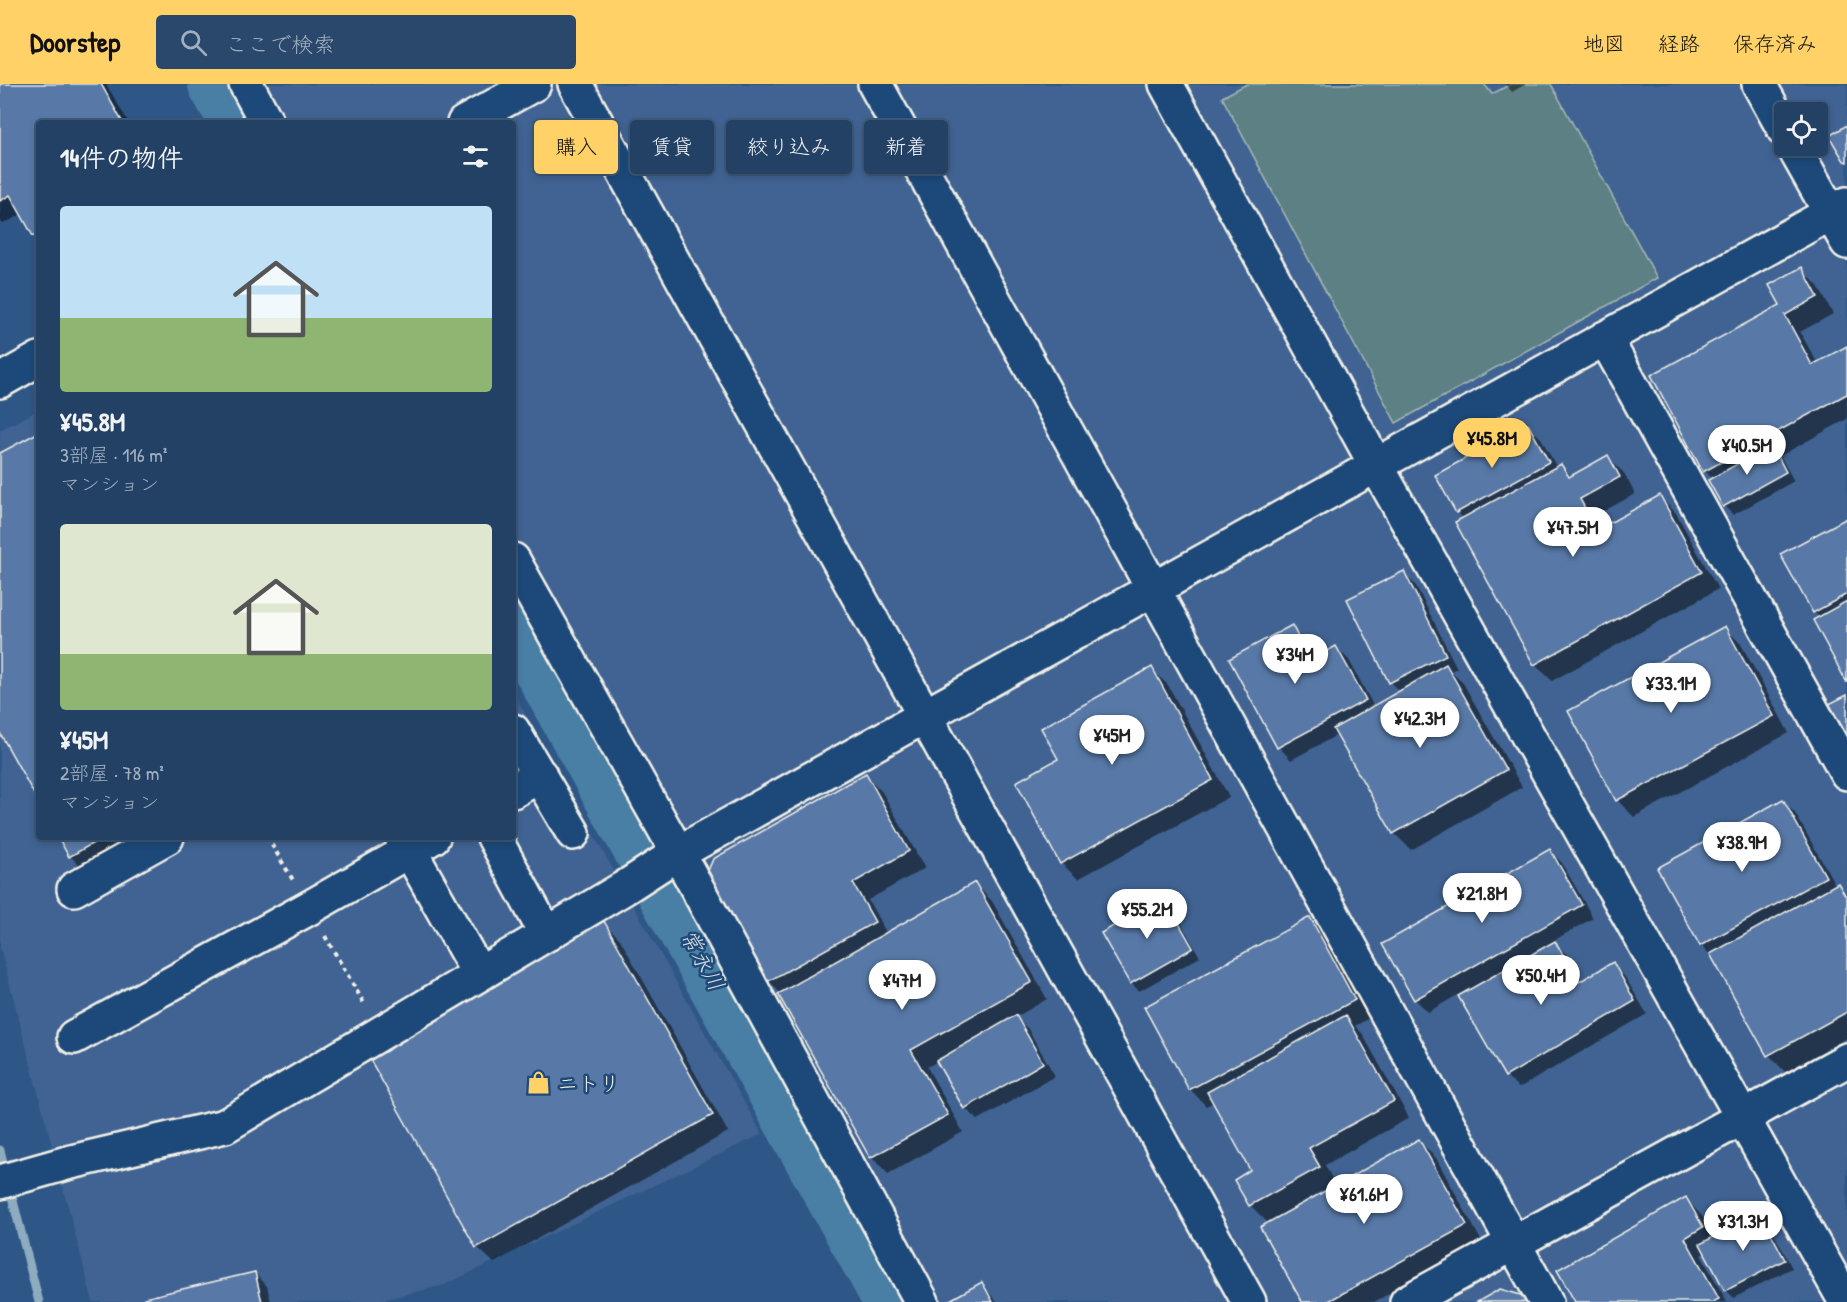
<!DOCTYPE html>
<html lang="ja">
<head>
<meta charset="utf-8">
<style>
	body { margin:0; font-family:"Patrick Hand","Klee One",sans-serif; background:#2a486b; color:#f1f3f6; height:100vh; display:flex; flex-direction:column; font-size:22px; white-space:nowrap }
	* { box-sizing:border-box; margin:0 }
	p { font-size:20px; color:#a2afbf }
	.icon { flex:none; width:33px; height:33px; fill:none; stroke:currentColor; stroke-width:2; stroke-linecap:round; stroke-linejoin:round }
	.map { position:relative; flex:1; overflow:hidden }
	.panel { position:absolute; left:36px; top:36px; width:480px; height:720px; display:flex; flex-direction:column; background:#224165; border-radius:6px; box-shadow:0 3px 9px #0003,0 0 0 2px #3f5a79 }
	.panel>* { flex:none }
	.guide { position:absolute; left:534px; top:36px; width:570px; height:54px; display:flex; gap:12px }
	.fabs { position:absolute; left:1774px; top:18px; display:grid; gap:12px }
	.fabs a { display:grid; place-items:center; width:54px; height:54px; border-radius:6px; background:#224165; box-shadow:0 3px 9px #0003,0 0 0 2px #3f5a79; font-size:30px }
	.price { position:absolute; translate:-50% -51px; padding:0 14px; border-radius:21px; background:#fff; color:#222; font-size:20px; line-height:39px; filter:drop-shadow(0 2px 3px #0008) }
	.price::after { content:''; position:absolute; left:50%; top:36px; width:18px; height:14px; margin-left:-9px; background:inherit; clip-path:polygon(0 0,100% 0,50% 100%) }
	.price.selected { background:#ffd166; color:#111 }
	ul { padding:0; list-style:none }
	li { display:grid; align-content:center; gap:12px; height:318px; padding:0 24px }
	li span { display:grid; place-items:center; height:186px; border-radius:6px; color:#555 }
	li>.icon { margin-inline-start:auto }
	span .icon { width:108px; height:108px; fill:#fffc; stroke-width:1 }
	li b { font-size:26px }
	h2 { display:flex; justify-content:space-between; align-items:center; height:72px; padding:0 24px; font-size:26px }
	.tag { padding:0 21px; border-radius:6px; background:#224165; box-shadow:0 3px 9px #0003,0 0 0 2px #3f5a79; font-size:21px; line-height:54px }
	.tag.selected { background:#ffd166; color:#111 }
	header { display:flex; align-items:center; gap:36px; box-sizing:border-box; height:84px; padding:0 30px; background:#ffd166; color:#111 }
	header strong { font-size:28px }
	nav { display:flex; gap:33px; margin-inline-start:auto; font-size:21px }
	.search { width:420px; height:54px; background:#2a486b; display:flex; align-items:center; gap:15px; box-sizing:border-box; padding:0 21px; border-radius:6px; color:#a2afbf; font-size:22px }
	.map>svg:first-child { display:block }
</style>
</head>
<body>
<header>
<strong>Doorstep</strong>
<div class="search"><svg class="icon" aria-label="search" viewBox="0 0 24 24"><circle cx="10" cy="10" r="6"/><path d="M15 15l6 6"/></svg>ここで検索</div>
<nav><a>地図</a><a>経路</a><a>保存済み</a></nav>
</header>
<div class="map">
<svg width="1847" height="1218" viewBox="0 0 1847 1218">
	<rect width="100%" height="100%" fill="#2e5787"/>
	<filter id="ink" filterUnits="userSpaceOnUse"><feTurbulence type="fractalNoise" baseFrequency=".0167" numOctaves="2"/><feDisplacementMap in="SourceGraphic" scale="12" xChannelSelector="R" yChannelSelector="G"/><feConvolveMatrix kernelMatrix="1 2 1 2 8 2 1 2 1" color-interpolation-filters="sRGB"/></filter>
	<g filter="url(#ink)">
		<!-- built -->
		<g fill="#3f6493" fill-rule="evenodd">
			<path d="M254 0H1847V1218H927L513 469V39H275ZM1785 28H1818V62H1785Z"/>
			<path d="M39 326V753H513V608L762 1050 444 1201 374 1218H93L0 863V346Z"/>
		</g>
		<!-- green -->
		<path fill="#5d8085" stroke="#a8b8b6" stroke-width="1.5" d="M1247 0H1484L1492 10 1511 0H1551L1657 194 1396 339 1222 13Z"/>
		<!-- shadow -->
		<g fill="#0007">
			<path d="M0 0H106L129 39H39V156L35 151 22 130 3 140 0 137Z"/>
			<path d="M1505 0H1526L1512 8Z"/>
			<path d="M1802 185 1818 202 1833 230 1800 248 1818 280 1847 264V335L1780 372 1794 397 1733 431 1724 422 1710 397 1713 395 1705 387 1783 221Z"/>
			<path d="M1528 342 1541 354 1557 384 1561 382 1572 393 1607 373 1624 389 1635 410 1595 432 1602 444 1660 413 1676 429 1718 505 1552 597 1535 580 1457 439 1464 435 1457 428 1437 391Z"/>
			<path d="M1847 436V596L1820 534 1814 528Z"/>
			<path d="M1404 489 1416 502 1457 584 1451 587 1463 599 1522 703 1411 766 1394 749 1339 650 1291 676 1279 663 1231 576 1291 543 1304 556 1315 575 1336 563 1349 576 1374 623 1400 608 1390 598Z"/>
			<path d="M1725 544 1741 560 1789 649 1634 733 1617 716Z"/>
			<path d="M1151 585 1168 601 1229 713 1078 795 1061 779 1060 676Z"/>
			<path d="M866 691 882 708 925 784 868 816 887 850 975 800 992 817 1047 915 1016 933 1028 945 1055 992 978 1036 965 1024 938 977 927 983 963 1048 888 1090 872 1073 780 910H781L769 897 708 789Z"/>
			<path d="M1782 717 1795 729 1836 802 1838 801 1847 810V954L1785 988 1769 971 1714 874 1701 862 1659 785Z"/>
			<path d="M60 753H139L83 784 70 772Z"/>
			<path d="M1550 767 1562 779 1593 834 1553 857 1567 871 1582 898 1613 880 1625 893 1647 930 1519 1004 1506 992 1468 905 1428 928 1415 915Z"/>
			<path d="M1164 815 1172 823 1200 873 1139 907 1131 899Z"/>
			<path d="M1310 835 1327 852 1371 933 1355 942 1362 949 1409 1034 1325 1081 1335 1100 1267 1138 1250 1121 1236 1096 1252 1087 1214 1018 1206 1022 1190 1005Z"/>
			<path d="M604 839 620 855 728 1048 494 1179 477 1163Z"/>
			<path d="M1419 1057 1436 1074 1482 1158 1374 1218H1303Z"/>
			<path d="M1686 1115 1702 1132 1715 1154 1760 1130 1768 1138 1792 1184 1734 1214 1726 1206 1706 1168 1701 1171 1727 1218H1576Z"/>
			<path d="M255 1189 267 1202 271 1218H147Z"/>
			<path d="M982 1200 997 1218H951Z"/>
		</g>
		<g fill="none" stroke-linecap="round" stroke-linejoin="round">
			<!-- stream -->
			<path stroke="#8eacc0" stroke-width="9" d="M0 1066 39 1218"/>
			<!-- river -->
			<g stroke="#4a7ea5" stroke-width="56">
				<path d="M216 0 238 39"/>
				<path d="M513 534 892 1218"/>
			</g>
		</g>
		<!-- building -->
		<g fill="#5879a7" stroke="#f4f1e8" stroke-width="1.5">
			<path d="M0 0H101L123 39H39V149L33 152 10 111 0 117Z"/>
			<path d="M1847 41V78L1844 77 1829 52Z"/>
			<path d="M1802 183 1818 213 1785 231 1812 281 1847 262V310L1703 388 1651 291 1780 221 1769 201Z"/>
			<path d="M1528 340 1549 378 1456 429 1435 391Z"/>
			<path d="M39 348V719L0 649V369Z"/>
			<path d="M1772 361 1786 388 1723 423 1708 396Z"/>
			<path d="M1608 371 1620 393 1580 415 1597 446 1660 411 1702 488 1534 581 1455 438 1561 380 1569 393Z"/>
			<path d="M1847 434V510L1813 529 1780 470Z"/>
			<path d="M1404 487 1446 571 1389 599 1347 515Z"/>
			<path d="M1847 517V599L1813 536Z"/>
			<path d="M1292 541 1310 576 1336 562 1366 616 1277 664 1229 575Z"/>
			<path d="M1725 542 1774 632 1616 717 1568 627Z"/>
			<path d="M1446 580 1506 686 1393 750 1333 645Z"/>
			<path d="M1152 583 1213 696 1060 780 1016 698 1058 675 1041 644Z"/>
			<path d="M1847 611V653L1845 654 1827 621Z"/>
			<path d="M866 689 909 767 853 799 875 838 767 898 707 789 713 775Z"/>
			<path d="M1783 715 1826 793 1700 862 1657 784Z"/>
			<path d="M58 753H104L69 773Z"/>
			<path d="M1550 765 1582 821 1414 916 1382 860Z"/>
			<path d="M975 798 1032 898 911 966 948 1031 870 1074 778 910Z"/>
			<path d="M1838 799 1847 814V928L1767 972 1710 870Z"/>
			<path d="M1164 813 1193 864 1130 900 1101 849Z"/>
			<path d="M1310 833 1355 916 1189 1006 1144 923Z"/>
			<path d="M604 837 713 1031 476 1164 367 970Z"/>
			<path d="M1555 857 1579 898 1613 878 1635 917 1505 993 1458 912Z"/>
			<path d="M1016 931 1043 979 964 1025 936 977Z"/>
			<path d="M1346 931 1394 1017 1309 1064 1320 1083 1249 1122 1234 1096 1250 1086 1207 1008Z"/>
			<path d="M1419 1055 1467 1141 1327 1218H1302L1260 1143Z"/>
			<path d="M1686 1113 1703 1143 1685 1154 1719 1215 1713 1218H1575L1557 1186Z"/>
			<path d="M1760 1128 1785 1176 1725 1207 1700 1160Z"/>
			<path d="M255 1188 262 1218H145L144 1214Z"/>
			<path d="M982 1198 993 1218H949L948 1217Z"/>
			<path d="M1500 1205 1524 1212 1527 1218H1477Z"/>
		</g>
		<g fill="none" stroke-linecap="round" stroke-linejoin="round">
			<defs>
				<g id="minor">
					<path d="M246 0 267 39"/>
					<path d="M575 0 1249 1218"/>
					<path d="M875 0 1546 1218"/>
					<path d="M1166 0 1376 381 1846 1218"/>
					<path d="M1759 0 1785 47"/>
					<path d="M464 39 534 0"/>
					<path d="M1793 62 1847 158"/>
					<path d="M1605 254 1847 689"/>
					<path d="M0 297 39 275"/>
					<path d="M513 476 678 769 922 1218"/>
					<path d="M513 647 573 749"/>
					<path d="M513 707 540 691"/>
					<path d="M402 753 479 890"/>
					<path d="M494 753 538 835 549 849"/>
					<path d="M74 805 167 753"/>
					<path d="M74 953 309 824 433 753"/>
					<path d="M0 1098 67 1079 225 1042 624 804 678 769 1847 120"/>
					<path d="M1407 1218 1847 976"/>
				</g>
			</defs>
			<!-- minor casing -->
			<use href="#minor" stroke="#f4f1e8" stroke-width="38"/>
			<!-- path -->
			<g stroke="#f4f1e8" stroke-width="4" stroke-dasharray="4.5 4.5" stroke-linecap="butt">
				<path d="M267 753 293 796"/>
				<path d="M325 852 365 921"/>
			</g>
			<!-- minor -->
			<use href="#minor" stroke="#1f4a7a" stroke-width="33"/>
		</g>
	</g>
	<!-- icons -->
	<defs>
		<symbol id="shop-bare" viewBox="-9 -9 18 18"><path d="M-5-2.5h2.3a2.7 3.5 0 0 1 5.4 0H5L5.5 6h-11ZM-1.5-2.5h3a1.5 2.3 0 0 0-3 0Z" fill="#ffd166" stroke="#1f4a7a" stroke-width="2.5" paint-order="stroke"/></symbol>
	</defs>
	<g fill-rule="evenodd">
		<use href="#shop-bare" x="522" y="982" width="33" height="33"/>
	</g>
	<g text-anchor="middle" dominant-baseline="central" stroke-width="5" stroke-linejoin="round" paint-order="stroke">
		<!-- poi labels -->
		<g font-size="21" fill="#f4f1e8" stroke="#1f4a7a" text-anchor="start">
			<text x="557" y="999">ニトリ</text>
		</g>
		<!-- water labels -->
		<g font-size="22" font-style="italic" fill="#dae0de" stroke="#1f4a7a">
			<text transform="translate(703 876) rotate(61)">常永川</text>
		</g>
	</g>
</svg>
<div class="fabs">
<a><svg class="icon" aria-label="locate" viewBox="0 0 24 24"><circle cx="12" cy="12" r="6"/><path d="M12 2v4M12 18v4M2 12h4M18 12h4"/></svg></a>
</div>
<b class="price selected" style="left:1492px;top:385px">¥45.8M</b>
<b class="price" style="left:1747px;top:392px">¥40.5M</b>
<b class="price" style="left:1573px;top:474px">¥47.5M</b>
<b class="price" style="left:1295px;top:601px">¥34M</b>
<b class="price" style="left:1671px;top:630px">¥33.1M</b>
<b class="price" style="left:1420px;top:665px">¥42.3M</b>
<b class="price" style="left:1112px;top:682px">¥45M</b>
<b class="price" style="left:1742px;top:789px">¥38.9M</b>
<b class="price" style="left:1482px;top:840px">¥21.8M</b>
<b class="price" style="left:1147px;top:856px">¥55.2M</b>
<b class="price" style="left:1541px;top:922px">¥50.4M</b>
<b class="price" style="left:902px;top:927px">¥47M</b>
<b class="price" style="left:1364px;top:1141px">¥61.6M</b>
<b class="price" style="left:1743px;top:1168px">¥31.3M</b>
<div class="guide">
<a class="tag selected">購入</a>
<a class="tag">賃貸</a>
<a class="tag">絞り込み</a>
<a class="tag">新着</a>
</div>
<section class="panel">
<h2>14件の物件<svg class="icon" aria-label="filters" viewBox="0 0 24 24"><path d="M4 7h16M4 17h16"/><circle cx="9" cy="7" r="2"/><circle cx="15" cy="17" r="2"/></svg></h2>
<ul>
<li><span style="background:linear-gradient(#bfe0f5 60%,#8fb573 0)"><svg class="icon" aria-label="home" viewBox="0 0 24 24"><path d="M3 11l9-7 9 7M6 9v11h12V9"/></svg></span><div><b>¥45.8M</b><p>3部屋 · 116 m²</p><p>マンション</p></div></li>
<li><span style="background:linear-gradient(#dfe7d0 70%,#8fb573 0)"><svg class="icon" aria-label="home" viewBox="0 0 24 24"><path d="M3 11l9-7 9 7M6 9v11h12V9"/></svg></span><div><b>¥45M</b><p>2部屋 · 78 m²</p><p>マンション</p></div></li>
</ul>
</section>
</div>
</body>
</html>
